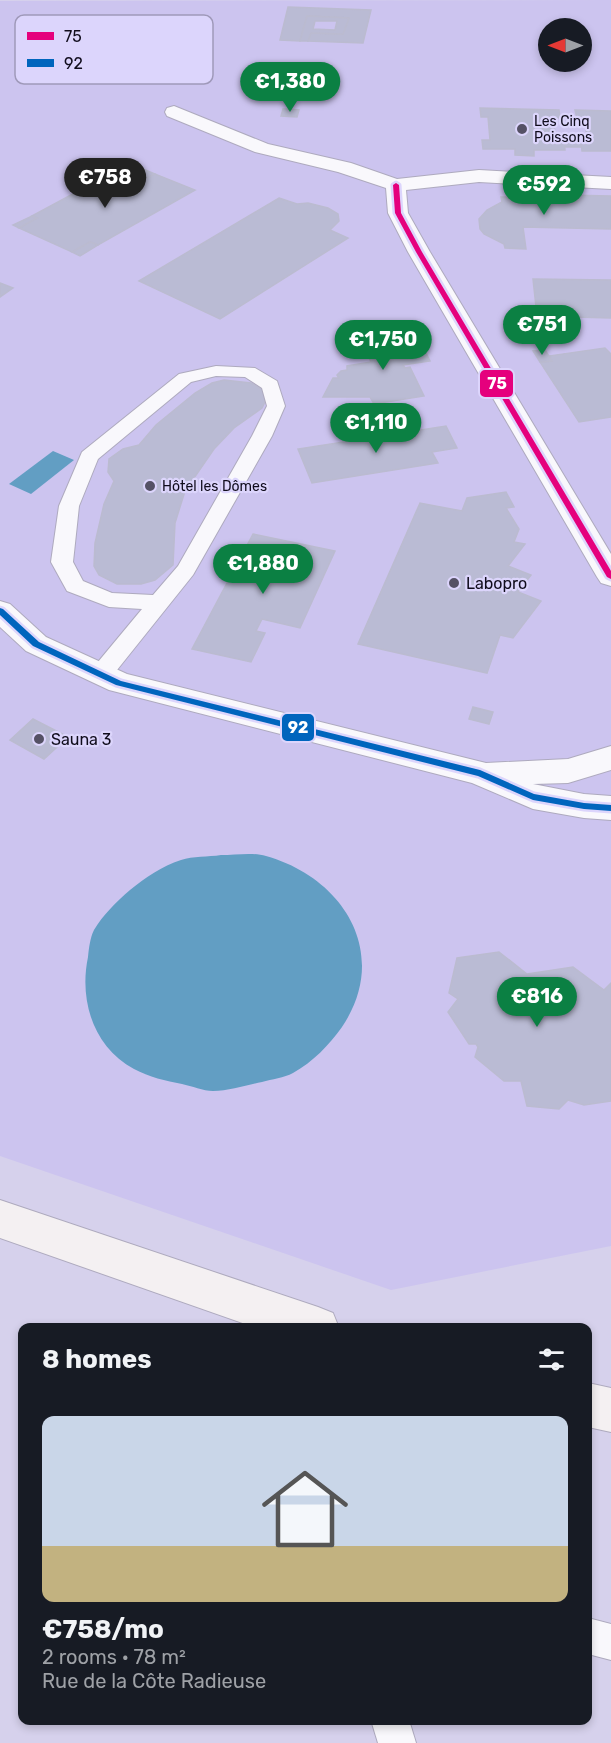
<!DOCTYPE html>
<html lang="en">
<head>
<meta charset="utf-8">
<style>
	body { margin:0; font-family:Rubik,sans-serif; background:#242831; color:#f1f3f6; height:100vh; display:flex; flex-direction:column; font-size:22px; white-space:nowrap }
	* { box-sizing:border-box; margin:0 }
	p { font-size:20px; color:#9ea1a6 }
	.icon { flex:none; width:33px; height:33px; fill:none; stroke:currentColor; stroke-width:2; stroke-linecap:round; stroke-linejoin:round }
	.map { position:relative; flex:1; overflow:hidden }
	.panel { position:absolute; left:18px; top:1323px; width:574px; height:402px; display:flex; flex-direction:column; background:#171b24; border-radius:12px; box-shadow:0 3px 9px #0003 }
	.panel>* { flex:none }
	.needle { width:39px; rotate:270deg }
	.fabs { position:absolute; left:538px; top:18px; display:grid; gap:12px }
	.fabs a { display:grid; place-items:center; width:54px; height:54px; border-radius:50%; background:#171b24; box-shadow:0 3px 9px #0003; font-size:30px }
	.price { position:absolute; translate:-50% -51px; padding:0 14px; border-radius:21px; background:#0b8043; color:#fff; font-size:20px; line-height:39px; filter:drop-shadow(0 2px 3px #0008) }
	.price::after { content:''; position:absolute; left:50%; top:36px; width:18px; height:14px; margin-left:-9px; background:inherit; clip-path:polygon(0 0,100% 0,50% 100%) }
	.price.active { background:#222; color:#fff }
	ul { padding:0; list-style:none }
	li { display:grid; align-content:center; gap:12px; height:318px; padding:0 24px }
	li span { display:grid; place-items:center; height:186px; border-radius:12px; color:#555 }
	li>.icon { margin-inline-start:auto }
	span .icon { width:108px; height:108px; fill:#fffc; stroke-width:1 }
	li b { font-size:26px }
	h2 { display:flex; justify-content:space-between; align-items:center; height:72px; padding:0 24px; font-size:26px }
	.map>svg:first-child { display:block }
</style>
</head>
<body>
<div class="map">
<svg width="611" height="1743" viewBox="0 0 611 1743">
	<rect width="100%" height="100%" fill="#d6d1ec"/>
	<!-- built -->
	<path fill="#ccc4ef" fill-rule="evenodd" d="M611 0V1246L391 1290 0 1156V1ZM549 28H582V62H549Z"/>
	<!-- water -->
	<g fill="#629ec3">
		<path d="M53 451 74 460 31 494 9 484Z"/>
		<path d="M221 855C235 855 253 852 266 856 344 878 391 954 342 1027 329 1045 313 1062 293 1073 284 1078 272 1079 262 1082 247 1085 229 1091 213 1091 203 1091 192 1086 182 1084 166 1081 149 1077 134 1069 93 1047 79 1000 88 957 89 948 90 938 94 930 103 915 116 902 130 890 145 878 162 866 181 860 193 856 208 857 221 855Z"/>
	</g>
	<!-- building -->
	<g fill="#babbd4" stroke="#bbbbd0" stroke-width="1.5" fill-rule="evenodd">
		<path d="M288 7 371 10 363 43 308 41 311 33 343 34 349 18 307 16 300 41 280 40Z"/>
		<path d="M307 16 349 18 343 34 311 33 308 41H300ZM315 21H337L335 30 313 29Z"/>
		<path d="M480 108 559 110 560 118H553L556 141 564 142 565 150H534V156L515 155V149H483L482 140H490L488 117H481Z"/>
		<path d="M283 109 299 110 297 117 281 116Z"/>
		<path d="M575 110 611 111V151H582L581 142H588L584 119 577 118Z"/>
		<path d="M564 142H581V147H565Z"/>
		<path d="M129 163 155 174 147 178 121 168Z"/>
		<path d="M121 168 147 178 155 174 195 190 98 245 90 242 72 252 19 228 37 218 32 216Z"/>
		<path d="M518 194 611 196V229L523 227 526 249 505 248 504 244 484 234 480 229 479 219 487 210 502 202 501 197H519Z"/>
		<path d="M279 198 297 204 308 203 328 208 338 214 339 221 330 230 348 238 220 319 139 281Z"/>
		<path d="M32 216 37 218 19 228 13 225Z"/>
		<path d="M90 242 98 245 80 256 72 252Z"/>
		<path d="M533 279 611 280V318L537 316Z"/>
		<path d="M0 283 13 288 0 297Z"/>
		<path d="M412 327 420 341 403 344 408 353 425 351 430 361 403 365 405 368 410 367 424 396 374 404 370 397H323L333 378H339L337 375 341 371 347 370V366L371 362 366 352 390 329Z"/>
		<path d="M605 348 611 354V417L579 422 540 362 552 361 549 356Z"/>
		<path d="M545 350 552 361 540 362 533 351Z"/>
		<path d="M224 380 251 383 263 390 267 398 262 408 234 428 214 449 185 491 175 523 173 565 155 580 141 584H117L99 575 94 566 95 543 104 504 114 481 108 472 109 459 123 449 139 445 156 425 195 393 212 383Z"/>
		<path d="M446 426 457 448 432 452 438 463 312 483 298 449Z"/>
		<path d="M506 492 514 507 506 508 519 529 514 542 525 544 508 566 531 575 518 592 541 601 513 638 500 635 487 673 358 644 420 503 462 511 467 498Z"/>
		<path d="M253 534 335 551 300 628 262 619 256 631 265 633 251 662 192 649Z"/>
		<path d="M473 707 493 712 489 724 469 719Z"/>
		<path d="M33 719 68 737 44 759 10 740Z"/>
		<path d="M499 952 527 974 573 967 604 990 611 983V1101L584 1105 568 1100 559 1109 527 1106 521 1081H504L475 1057 478 1047 476 1044H469L448 1012 458 999 449 993 457 958Z"/>
	</g>
	<g fill="none" stroke-linecap="round" stroke-linejoin="round">
		<defs>
			<g id="lane">
				<path d="M216 366 255 368 277 381 285 406 272 436 193 575 109 680 101 682 93 680 90 674 93 668 142 609 109 607 67 591 51 562 59 506 82 452 179 374ZM216 376 245 377 262 388 267 406 252 436 178 566 153 595 112 593 83 581 73 562 79 506 98 459 191 382Z"/>
				<path d="M588 1618 611 1624V1660L588 1654Z"/>
				<path d="M371 1720H409L416 1743H378Z"/>
			</g>
			<g id="street">
				<path d="M174 106 268 144 351 163 397 179 479 170 611 177V189L479 182 406 190 408 213 430 252 611 554V586L601 583 597 577 408 252 388 213 386 188 338 172 255 152 167 116 165 112 167 108Z"/>
				<path d="M0 601 10 604 46 637 127 674 486 763 568 759 611 746V770L568 783 533 784 584 794 611 796V820L584 818 533 809 472 783 109 690 26 651 0 627Z"/>
			</g>
			<g id="secondary">
				<path d="M0 1200 318 1307 333 1313 339 1328H257L0 1238Z"/>
				<path d="M588 1383 611 1388V1432L588 1427Z"/>
			</g>
		</defs>
		<!-- lane casing -->
		<use href="#lane" stroke="#aeaabe" stroke-width="2"/>
		<!-- street casing -->
		<use href="#street" stroke="#aeaabe" stroke-width="2"/>
		<!-- secondary casing -->
		<use href="#secondary" stroke="#aeaabe" stroke-width="2"/>
		<!-- lane -->
		<use href="#lane" fill="#f9f8fc" fill-rule="evenodd"/>
		<!-- street -->
		<use href="#street" fill="#f9f8fc" fill-rule="evenodd"/>
		<!-- secondary -->
		<use href="#secondary" fill="#f4f0f2" fill-rule="evenodd"/>
		<defs>
			<path id="bus-1" d="M396 183 399 185 401 213 422 252 611 571V579L607 577 416 252 395 213 393 185Z"/>
			<path id="bus-2" d="M0 608 3 609 39 642 121 681 480 770 534 794 584 803 611 805V811L584 809 533 800 478 776 116 685 33 646 0 615Z"/>
		</defs>
		<!-- bus-1 casing -->
		<use href="#bus-1" stroke="#dcd5fc" stroke-width="5"/>
		<!-- bus-2 casing -->
		<use href="#bus-2" stroke="#dcd5fc" stroke-width="5"/>
		<!-- bus-1 -->
		<use href="#bus-1" fill="#e5007d" fill-rule="evenodd"/>
		<!-- bus-2 -->
		<use href="#bus-2" fill="#0065bd" fill-rule="evenodd"/>
	</g>
	<!-- markers -->
	<g fill="#555165" stroke="#dcd5fc" stroke-width="2">
		<circle cx="522" cy="129" r="6"/>
		<circle cx="150" cy="486" r="6"/>
		<circle cx="454" cy="583" r="6"/>
		<circle cx="39" cy="739" r="6"/>
	</g>
	<g text-anchor="middle" dominant-baseline="central" stroke-width="4.5" stroke-linejoin="round" paint-order="stroke">
		<!-- far-poi labels -->
		<g font-size="14" fill="#100c1c" stroke="#dcd5fc" text-anchor="start">
			<text x="534" y="121">Les Cinq<tspan x="534" dy="16">Poissons</tspan></text>
			<text x="162" y="486">Hôtel les Dômes</text>
		</g>
		<!-- poi labels -->
		<g font-size="16" fill="#100c1c" stroke="#dcd5fc" text-anchor="start">
			<text x="466" y="583">Labopro</text>
			<text x="51" y="739">Sauna 3</text>
		</g>
	</g>
	<!-- legend -->
	<rect x="15" y="15" width="198" height="69" rx="9" fill="#dcd5fc" stroke="#9f99b9" stroke-width="1.5"/>
	<rect x="27" y="32" width="27" height="8" fill="#e5007d"/>
	<rect x="27" y="59" width="27" height="8" fill="#0065bd"/>
	<g font-size="16" fill="#100c1c">
		<text x="64" y="42">75</text>
		<text x="64" y="69">92</text>
	</g>
	<g stroke="#dcd5fc" stroke-width="2">
		<rect x="479" y="369" width="35" height="29" rx="6" fill="#e5007d"/>
		<rect x="281" y="713" width="34" height="29" rx="6" fill="#0065bd"/>
	</g>
	<g font-size="16" text-anchor="middle" font-weight="bold" fill="#fff">
		<text x="497" y="389">75</text>
		<text x="298" y="733">92</text>
	</g>
</svg>
<div class="fabs">
<a><svg class="needle" viewBox="-14 -14 28 28"><path d="M0-13l5 13h-10z" fill="#e53935"/><path d="M0 13l5-13h-10z" fill="#9ea1a6"/></svg></a>
</div>
<b class="price" style="left:290px;top:113px">€1,380</b>
<b class="price active" style="left:105px;top:209px">€758</b>
<b class="price" style="left:544px;top:216px">€592</b>
<b class="price" style="left:542px;top:356px">€751</b>
<b class="price" style="left:383px;top:371px">€1,750</b>
<b class="price" style="left:376px;top:454px">€1,110</b>
<b class="price" style="left:263px;top:595px">€1,880</b>
<b class="price" style="left:537px;top:1028px">€816</b>
<section class="panel">
<h2>8 homes<svg class="icon" aria-label="filters" viewBox="0 0 24 24"><path d="M4 7h16M4 17h16"/><circle cx="9" cy="7" r="2"/><circle cx="15" cy="17" r="2"/></svg></h2>
<ul>
<li><span style="background:linear-gradient(#c9d6e8 70%,#c2b280 0)"><svg class="icon" aria-label="home" viewBox="0 0 24 24"><path d="M3 11l9-7 9 7M6 9v11h12V9"/></svg></span><div><b>€758/mo</b><p>2 rooms · 78 m²</p><p>Rue de la Côte Radieuse</p></div></li>
</ul>
</section>
</div>
</body>
</html>
